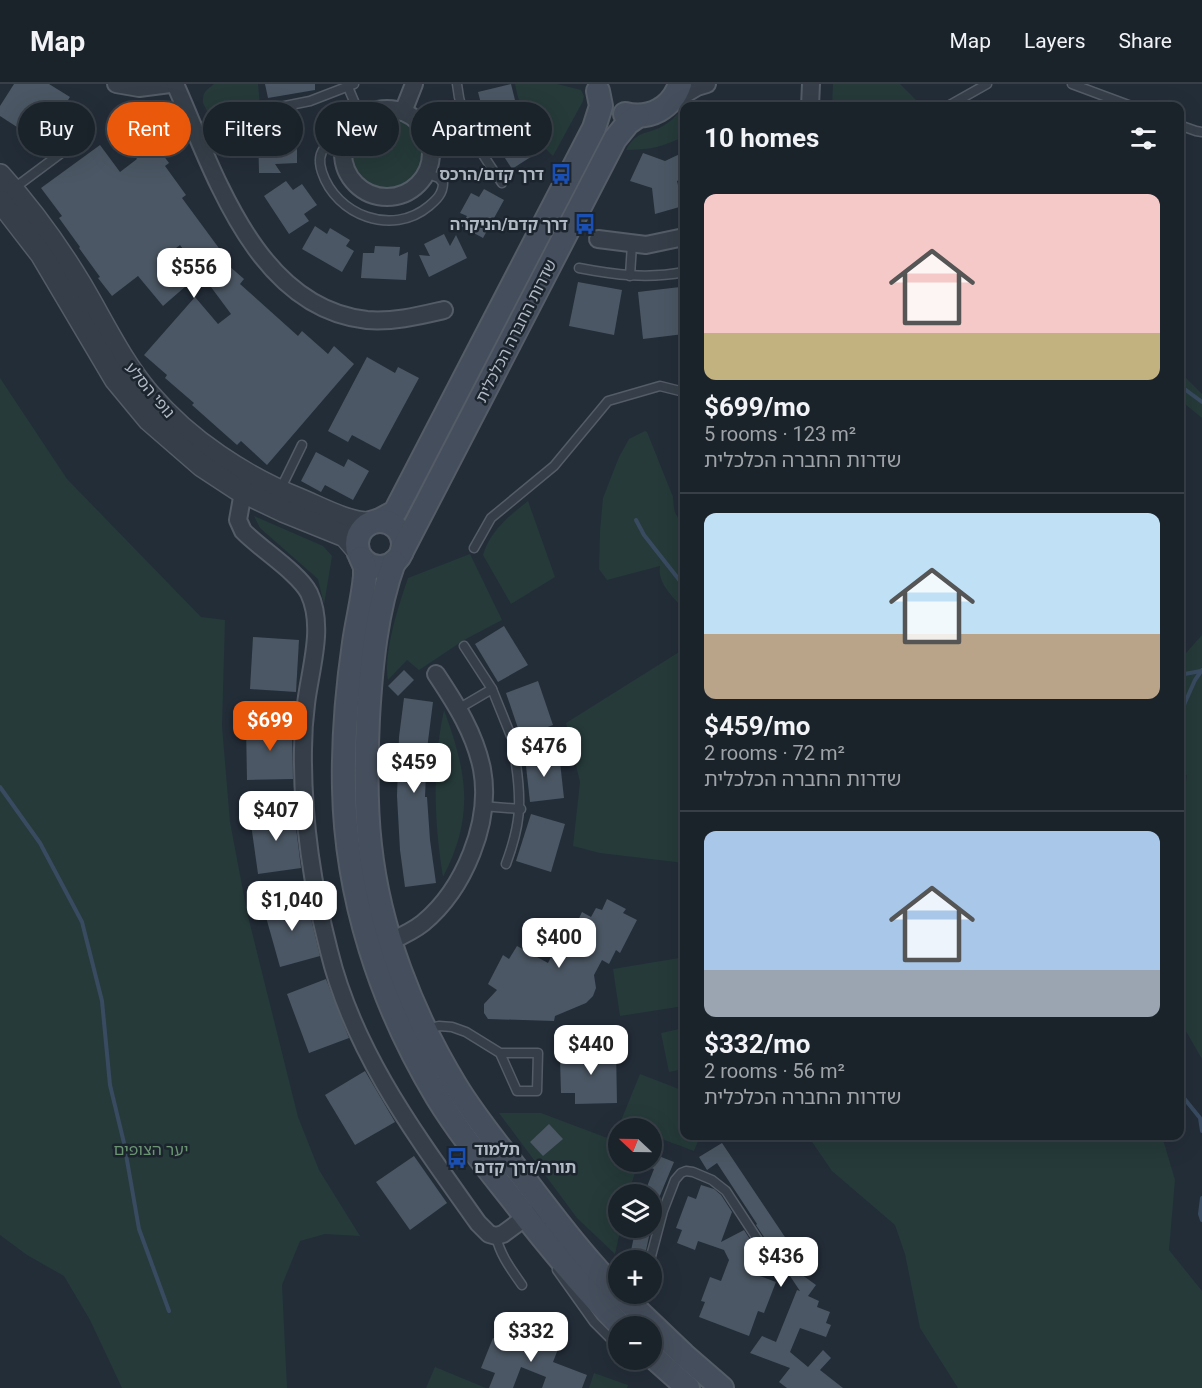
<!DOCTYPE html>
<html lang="en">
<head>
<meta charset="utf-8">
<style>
	body { margin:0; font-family:Roboto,"Noto Sans Hebrew",sans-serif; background:#272f36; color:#f1f3f6; height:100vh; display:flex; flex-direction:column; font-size:22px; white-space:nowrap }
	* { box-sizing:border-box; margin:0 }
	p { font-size:20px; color:#9fa4a8 }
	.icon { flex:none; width:33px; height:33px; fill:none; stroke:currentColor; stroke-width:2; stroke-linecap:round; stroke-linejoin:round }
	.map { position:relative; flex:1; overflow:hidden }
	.sheet { position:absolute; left:680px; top:18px; width:504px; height:1038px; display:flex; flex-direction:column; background:#1a222a; border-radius:12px; box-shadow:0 6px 24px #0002,0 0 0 2px #383f47 }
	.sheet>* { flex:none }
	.banner { position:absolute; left:18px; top:18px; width:570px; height:54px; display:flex; gap:12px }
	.needle { width:39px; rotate:292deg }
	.fabs { position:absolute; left:608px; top:1034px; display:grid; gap:12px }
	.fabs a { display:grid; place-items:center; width:54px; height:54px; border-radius:50%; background:#1a222a; box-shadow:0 6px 24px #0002,0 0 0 2px #383f47; font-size:30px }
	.price { position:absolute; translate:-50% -51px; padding:0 14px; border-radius:12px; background:#fff; color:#222; font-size:20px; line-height:39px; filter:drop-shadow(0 2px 3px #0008) }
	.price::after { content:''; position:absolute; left:50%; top:36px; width:18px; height:14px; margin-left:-9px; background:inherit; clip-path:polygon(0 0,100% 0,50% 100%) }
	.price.on { background:#ea580c; color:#fff }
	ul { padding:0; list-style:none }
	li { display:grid; align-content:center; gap:12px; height:318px; padding:0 24px }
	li+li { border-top:2px solid #383f47 }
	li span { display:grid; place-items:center; height:186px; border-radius:12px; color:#555 }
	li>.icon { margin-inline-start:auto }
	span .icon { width:108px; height:108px; fill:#fffc; stroke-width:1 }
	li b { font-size:26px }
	h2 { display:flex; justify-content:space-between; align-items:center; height:72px; padding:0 24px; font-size:26px }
	.tag { padding:0 21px; border-radius:27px; background:#1a222a; box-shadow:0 6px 24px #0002,0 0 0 2px #383f47; font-size:21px; line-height:54px }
	.tag.on { background:#ea580c; color:#fff }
	header { display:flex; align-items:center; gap:36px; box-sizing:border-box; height:84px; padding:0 30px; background:#1a222a; border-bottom:2px solid #383f47 }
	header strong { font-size:28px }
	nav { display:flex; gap:33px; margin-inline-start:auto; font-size:21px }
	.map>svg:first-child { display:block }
</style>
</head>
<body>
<header>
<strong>Map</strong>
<nav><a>Map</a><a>Layers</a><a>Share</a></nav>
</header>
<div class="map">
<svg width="1202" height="1304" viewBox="0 0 1202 1304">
	<rect width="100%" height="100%" fill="#232d38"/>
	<!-- green -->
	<g fill="#263a3a">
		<path d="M214 0H258L260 21 251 41 221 55 203 19C202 9 206 6 214 0Z"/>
		<path d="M515 0H557L581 6 584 12 583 17 553 72C532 53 520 27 515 0Z"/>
		<path d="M833 0H900L920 20 919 22H832Z"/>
		<path d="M684 23V52C665 63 647 66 626 66 638 44 648 52 666 40 673 36 678 29 684 23Z"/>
		<circle cx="387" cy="69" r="38"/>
		<path d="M1179 287 1202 310V334L1179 315Z"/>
		<path d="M0 294 67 395 201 533 225 536 222 642 230 738 247 828 298 1033 319 1086 360 1152 325 1150 300 1157 282 1201 287 1304H122L90 1236 64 1192 27 1171 0 1151Z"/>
		<path d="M645 347 647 348 673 413C674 422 673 431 682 437L684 452V525C673 513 657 499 660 482L607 496 599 485 600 447 603 414 619 373 629 355Z"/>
		<path d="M528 417 555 493 511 520 483 471C490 447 510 431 528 417Z"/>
		<path d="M254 432 323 462 332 472 324 521 318 495 260 444Z"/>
		<path d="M470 470 502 536 464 556 419 586 407 576 388 596C383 569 399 520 408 494Z"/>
		<path d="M1202 551V975L1179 935V748L1187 691 1179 697V577Z"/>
		<path d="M684 565V779L600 769 573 762 580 698 566 639Z"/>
		<path d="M444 626C467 689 475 731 443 793 434 738 432 681 444 626Z"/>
		<path d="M679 874 684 905V922L620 932 613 885Z"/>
		<path d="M684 944V985L669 988 661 949Z"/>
		<path d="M640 990 684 1007V1052H700L694 1067 651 1051V1044H633L620 1039Z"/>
		<path d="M499 1029H541L618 1058V1077H639L628 1110H618V1143H621L615 1170 577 1134Z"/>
		<path d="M808 1052H1162L1175 1096 1169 1166 1202 1207V1304H958L920 1244 905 1170 895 1141 832 1087Z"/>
		<path d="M435 1283 486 1304H426Z"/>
		<path d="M594 1289 628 1301 627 1304H589Z"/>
	</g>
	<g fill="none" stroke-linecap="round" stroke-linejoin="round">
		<!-- stream -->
		<g stroke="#394b61" stroke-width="4">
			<path d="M1179 301 1202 318"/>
			<path d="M636 436 644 451 684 502"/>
			<path d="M1179 591 1201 587"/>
			<path d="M1179 632 1195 596 1202 586"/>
			<path d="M0 703 40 759 82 838 102 917 110 1001 124 1059 139 1145 169 1227"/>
			<path d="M1179 1008 1200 1034 1202 1047"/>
			<path d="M1202 1114 1200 1130 1202 1136"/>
		</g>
	</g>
	<!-- building -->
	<g fill="#4b5764">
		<path d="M14 0H49L70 13 40 58 0 32V22Z"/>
		<path d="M265 0H315V6L268 14Z"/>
		<path d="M511 0 517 24 526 44 540 67 512 85 496 60 485 35 478 8Z"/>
		<path d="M140 31 154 49 149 52 169 79 165 82 186 111 182 114 224 171 220 174 244 195 240 200 298 252 302 247 328 270 334 262 354 280 267 381 241 357 237 361 192 321 194 319 165 294 167 291 144 271 195 213 218 240 231 230 208 199 216 189 210 183 201 190 180 161 163 174 186 202 163 222 138 192 112 212 98 194 100 193 79 164 80 163 59 134 62 132 41 104 100 61 120 88 137 75 117 48Z"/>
		<path d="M258 44H278V54L297 53V79L275 80 281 89H259Z"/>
		<path d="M233 53 240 67 230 72 223 57Z"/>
		<path d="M684 68V94L677 97 683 122 655 130 652 104 630 97 643 69 665 77Z"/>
		<path d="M286 97 293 106 302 100 317 121 304 130 309 137 289 150 264 112Z"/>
		<path d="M484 105 504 116 483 154 461 142 467 132 460 129 471 109 479 113Z"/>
		<path d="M315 142 327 150 330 144 350 156 346 162 354 167 342 188 302 165Z"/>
		<path d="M444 150 450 162 456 151 467 174 429 193 419 171 430 172 424 160Z"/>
		<path d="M375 162 400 163 399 172 408 168 406 196 361 194 363 169H374Z"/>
		<path d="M578 198 622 206 614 251 569 242Z"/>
		<path d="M680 203 684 250 643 255 638 208Z"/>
		<path d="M367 273 395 289 398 283 419 294 380 366 352 351 348 358 328 347Z"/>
		<path d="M316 368 344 383 348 375 369 387 353 416 325 401 321 408 301 397Z"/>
		<path d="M504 542 528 581 498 598 475 560Z"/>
		<path d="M253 553 299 556 296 608 250 605Z"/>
		<path d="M404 586 414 596 398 612 388 602Z"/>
		<path d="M538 597 553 641 521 653 506 609Z"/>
		<path d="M404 614 433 618 427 665 425 713H427L430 756 436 799 405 803 400 766 397 712 399 653Z"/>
		<path d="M292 639 293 695 247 696 246 640Z"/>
		<path d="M559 669 564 714 530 718 525 673Z"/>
		<path d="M294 727 301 784 258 790 250 733Z"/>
		<path d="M531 730 565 740 551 788 516 777Z"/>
		<path d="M306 814 320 872 280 883 264 826Z"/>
		<path d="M607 815 626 825 623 829 637 836 620 869 616 866 609 880 602 876 594 891 596 904 593 912 586 919 555 932 554 937 488 935 484 929V920L497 906 488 900 503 871 509 875 517 862 548 879 565 845 572 849 582 828 591 833 596 824 602 826Z"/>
		<path d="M326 895 349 954 309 969 287 910Z"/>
		<path d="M616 964 617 1019 575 1020V1009H561L560 975 577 974V965Z"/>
		<path d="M365 987 395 1038 355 1061 325 1011Z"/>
		<path d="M549 1040 563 1055 543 1072 530 1058Z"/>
		<path d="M722 1059 803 1180 794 1185 816 1201 808 1212 819 1217 817 1223 830 1228 826 1239 831 1241 826 1253 800 1244 790 1268 808 1283 823 1266 831 1274 820 1286 843 1304H787L779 1298 790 1284 750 1269 762 1252 776 1258 797 1206 800 1207 756 1141 757 1140 717 1079 707 1086 699 1073Z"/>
		<path d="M651 1069 674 1078 651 1133V1110H644L654 1085 651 1084Z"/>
		<path d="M414 1072 447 1119 410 1146 376 1098Z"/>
		<path d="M701 1101 714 1105 721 1111 732 1128 721 1158 744 1146 766 1180 749 1188 776 1198 764 1229 758 1227 749 1252 699 1233 705 1218 701 1217 710 1193 721 1197 729 1176 724 1166 698 1157 695 1166 677 1159 682 1146 676 1144 688 1112 696 1115Z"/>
		<path d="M636 1143H651L644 1176H629Z"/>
		<path d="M536 1245 562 1255 553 1278 587 1291 582 1304H542L546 1293 521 1283 513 1304H489L495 1289 481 1284 493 1254 527 1268Z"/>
	</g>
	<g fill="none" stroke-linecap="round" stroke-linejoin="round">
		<defs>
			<g id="service">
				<path d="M457 0C461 39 480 68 502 99"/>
				<path d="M1072 0 1131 22"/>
				<path d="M348 3 361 34"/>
				<path d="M948 22 987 0"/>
				<path d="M270 25 310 17 354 0"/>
				<path d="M1179 41 1196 47 1202 48"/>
				<path d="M430 59 470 50"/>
				<path d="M344 63 326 62C319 69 319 79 322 88 336 131 392 153 429 122 436 116 443 110 443 99L439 94 426 89"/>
				<path d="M13 105 72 61"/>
				<path d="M579 184C615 191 648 195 684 188"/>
				<path d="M630 192 632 160"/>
				<path d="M280 406 302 361"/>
				<path d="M474 464 491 434 554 382 608 317 660 302 684 308"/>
				<path d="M464 562 492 605 511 652"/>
				<path d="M458 625 492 605"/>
				<path d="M482 722 521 725"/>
				<path d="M506 780C520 742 522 721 516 680"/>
				<path d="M427 945 439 942 452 943 466 948 500 969H538L537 1007H517L500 969"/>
				<path d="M496 1152C500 1171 511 1185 522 1201"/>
				<path d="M650 1176 663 1127 675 1096 681 1089 686 1087 693 1088 712 1096 726 1107 775 1182"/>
				<path d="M557 1186 594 1238 618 1262"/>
			</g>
			<g id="minor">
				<path d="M116 0 139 4 170 0"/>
				<path d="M175 0C214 87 255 224 367 236 394 238 418 232 444 226"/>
				<path d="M670 19 697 3 707 0"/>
				<path d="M810 22 811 0"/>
				<circle cx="387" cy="69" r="44"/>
				<path d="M403 28 414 0"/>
				<path d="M598 155 646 161 684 153"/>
				<path d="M243 408 238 436 243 447C259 464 299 489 309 509 325 543 310 585 306 620 304 635 303 650 303 665 302 733 312 801 329 867 354 970 418 1054 478 1139L489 1150 496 1152 503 1150 526 1133 536 1130"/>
				<path d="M391 857C402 852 413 847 423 839 464 805 492 738 482 685 475 650 456 620 436 590"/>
			</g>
			<g id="tertiary">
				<path d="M0 91C31 125 57 161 81 201 103 238 121 277 149 310 189 357 244 393 301 416 320 424 350 440 370 439"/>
				<path d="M0 117 41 170 115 295 149 336 202 382 237 405 283 427 345 452 358 467"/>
			</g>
			<g id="secondary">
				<path d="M625 30C650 36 672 24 680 0"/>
				<path d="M380 436 395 428 594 44 601 22 598 7"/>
				<circle cx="380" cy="460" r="23"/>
				<path d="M402 467 615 55 628 39 638 32"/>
				<path d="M361 474 365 483V492C363 515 357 537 354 559 347 607 343 656 344 704 346 813 381 920 437 1013 459 1049 486 1082 512 1115 546 1159 582 1203 621 1242"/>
				<path d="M394 478C376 527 371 582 368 634 366 676 365 718 370 761 379 845 412 930 456 1002 476 1035 502 1066 526 1097 555 1135 584 1173 618 1208"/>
				<path d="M619 1209 684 1271 722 1304"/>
				<path d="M651 1271 688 1304"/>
			</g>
		</defs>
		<!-- service casing -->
		<use href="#service" stroke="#545c67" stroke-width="11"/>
		<!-- minor casing -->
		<use href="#minor" stroke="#545c67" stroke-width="20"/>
		<!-- tertiary casing -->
		<use href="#tertiary" stroke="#545c67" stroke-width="24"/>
		<!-- secondary casing -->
		<use href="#secondary" stroke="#545c67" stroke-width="26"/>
		<!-- service -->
		<use href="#service" stroke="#363f49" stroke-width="8"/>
		<!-- minor -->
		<use href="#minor" stroke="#363f49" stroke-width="16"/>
		<!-- tertiary -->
		<use href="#tertiary" stroke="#363f49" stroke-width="21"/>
		<!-- secondary -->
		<use href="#secondary" stroke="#454e5c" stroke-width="22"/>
	</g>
	<!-- icons -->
	<defs>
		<symbol id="bus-bare" viewBox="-9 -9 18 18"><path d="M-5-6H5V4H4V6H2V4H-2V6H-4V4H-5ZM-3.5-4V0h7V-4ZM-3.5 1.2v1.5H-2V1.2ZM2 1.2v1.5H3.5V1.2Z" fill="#1a4fb4" stroke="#1c242e" stroke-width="2.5" paint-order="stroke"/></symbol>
	</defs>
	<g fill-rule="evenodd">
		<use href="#bus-bare" x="546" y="75" width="30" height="30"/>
		<use href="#bus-bare" x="570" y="125" width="30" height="30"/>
		<use href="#bus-bare" x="442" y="1059" width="30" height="30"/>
	</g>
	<g text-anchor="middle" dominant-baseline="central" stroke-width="5" stroke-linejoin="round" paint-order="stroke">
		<!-- poi labels -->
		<g font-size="16" font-weight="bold" fill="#b1b9c5" stroke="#1c242e" text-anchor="end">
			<text x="544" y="90">דרך קדם/הרכס</text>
			<text x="568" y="140">דרך קדם/הניקרה</text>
			<text x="474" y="1065" text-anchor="start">תלמוד<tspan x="474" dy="18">תורה/דרך קדם</tspan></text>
		</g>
		<!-- street labels -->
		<g font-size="16" fill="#b1b9c5" stroke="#1c242e">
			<text transform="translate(516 247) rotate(-63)">שדרות החברה הכלכלית</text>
			<text transform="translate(150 306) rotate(50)">נופי הסלע</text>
		</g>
		<!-- park labels -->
		<g font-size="16" fill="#6a9472" stroke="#1c242e">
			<text x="151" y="1065">יער הצופים</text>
		</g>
	</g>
</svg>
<div class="fabs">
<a><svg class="needle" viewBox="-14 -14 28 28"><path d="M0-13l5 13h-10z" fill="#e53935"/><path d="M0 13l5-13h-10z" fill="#9fa4a8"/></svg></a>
<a><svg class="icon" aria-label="layers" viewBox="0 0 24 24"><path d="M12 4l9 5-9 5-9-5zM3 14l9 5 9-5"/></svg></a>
<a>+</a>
<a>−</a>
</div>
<b class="price" style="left:194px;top:215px">$556</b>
<b class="price on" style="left:270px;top:668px">$699</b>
<b class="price" style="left:544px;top:694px">$476</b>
<b class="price" style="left:414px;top:710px">$459</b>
<b class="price" style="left:276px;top:758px">$407</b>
<b class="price" style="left:292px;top:848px">$1,040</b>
<b class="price" style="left:559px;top:885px">$400</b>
<b class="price" style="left:591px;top:992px">$440</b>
<b class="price" style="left:781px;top:1204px">$436</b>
<b class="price" style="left:531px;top:1279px">$332</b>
<div class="banner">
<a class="tag">Buy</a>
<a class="tag on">Rent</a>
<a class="tag">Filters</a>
<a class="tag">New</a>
<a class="tag">Apartment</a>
</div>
<section class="sheet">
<h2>10 homes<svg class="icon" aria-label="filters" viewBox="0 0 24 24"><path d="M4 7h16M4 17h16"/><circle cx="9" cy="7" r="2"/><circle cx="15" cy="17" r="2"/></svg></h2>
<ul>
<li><span style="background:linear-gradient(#f6c9c9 75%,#c2b280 0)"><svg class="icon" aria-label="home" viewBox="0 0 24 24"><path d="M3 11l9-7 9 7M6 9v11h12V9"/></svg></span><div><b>$699/mo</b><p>5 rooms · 123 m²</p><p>שדרות החברה הכלכלית</p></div></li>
<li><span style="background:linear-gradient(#bfe0f5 65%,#b9a48a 0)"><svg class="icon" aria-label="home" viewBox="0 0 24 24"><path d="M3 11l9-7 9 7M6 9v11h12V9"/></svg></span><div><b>$459/mo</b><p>2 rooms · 72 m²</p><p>שדרות החברה הכלכלית</p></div></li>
<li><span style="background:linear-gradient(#a9c7e8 75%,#9aa5b1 0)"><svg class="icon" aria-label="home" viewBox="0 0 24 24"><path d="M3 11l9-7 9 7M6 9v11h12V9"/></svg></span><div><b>$332/mo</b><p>2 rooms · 56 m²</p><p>שדרות החברה הכלכלית</p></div></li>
</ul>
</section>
</div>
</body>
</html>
